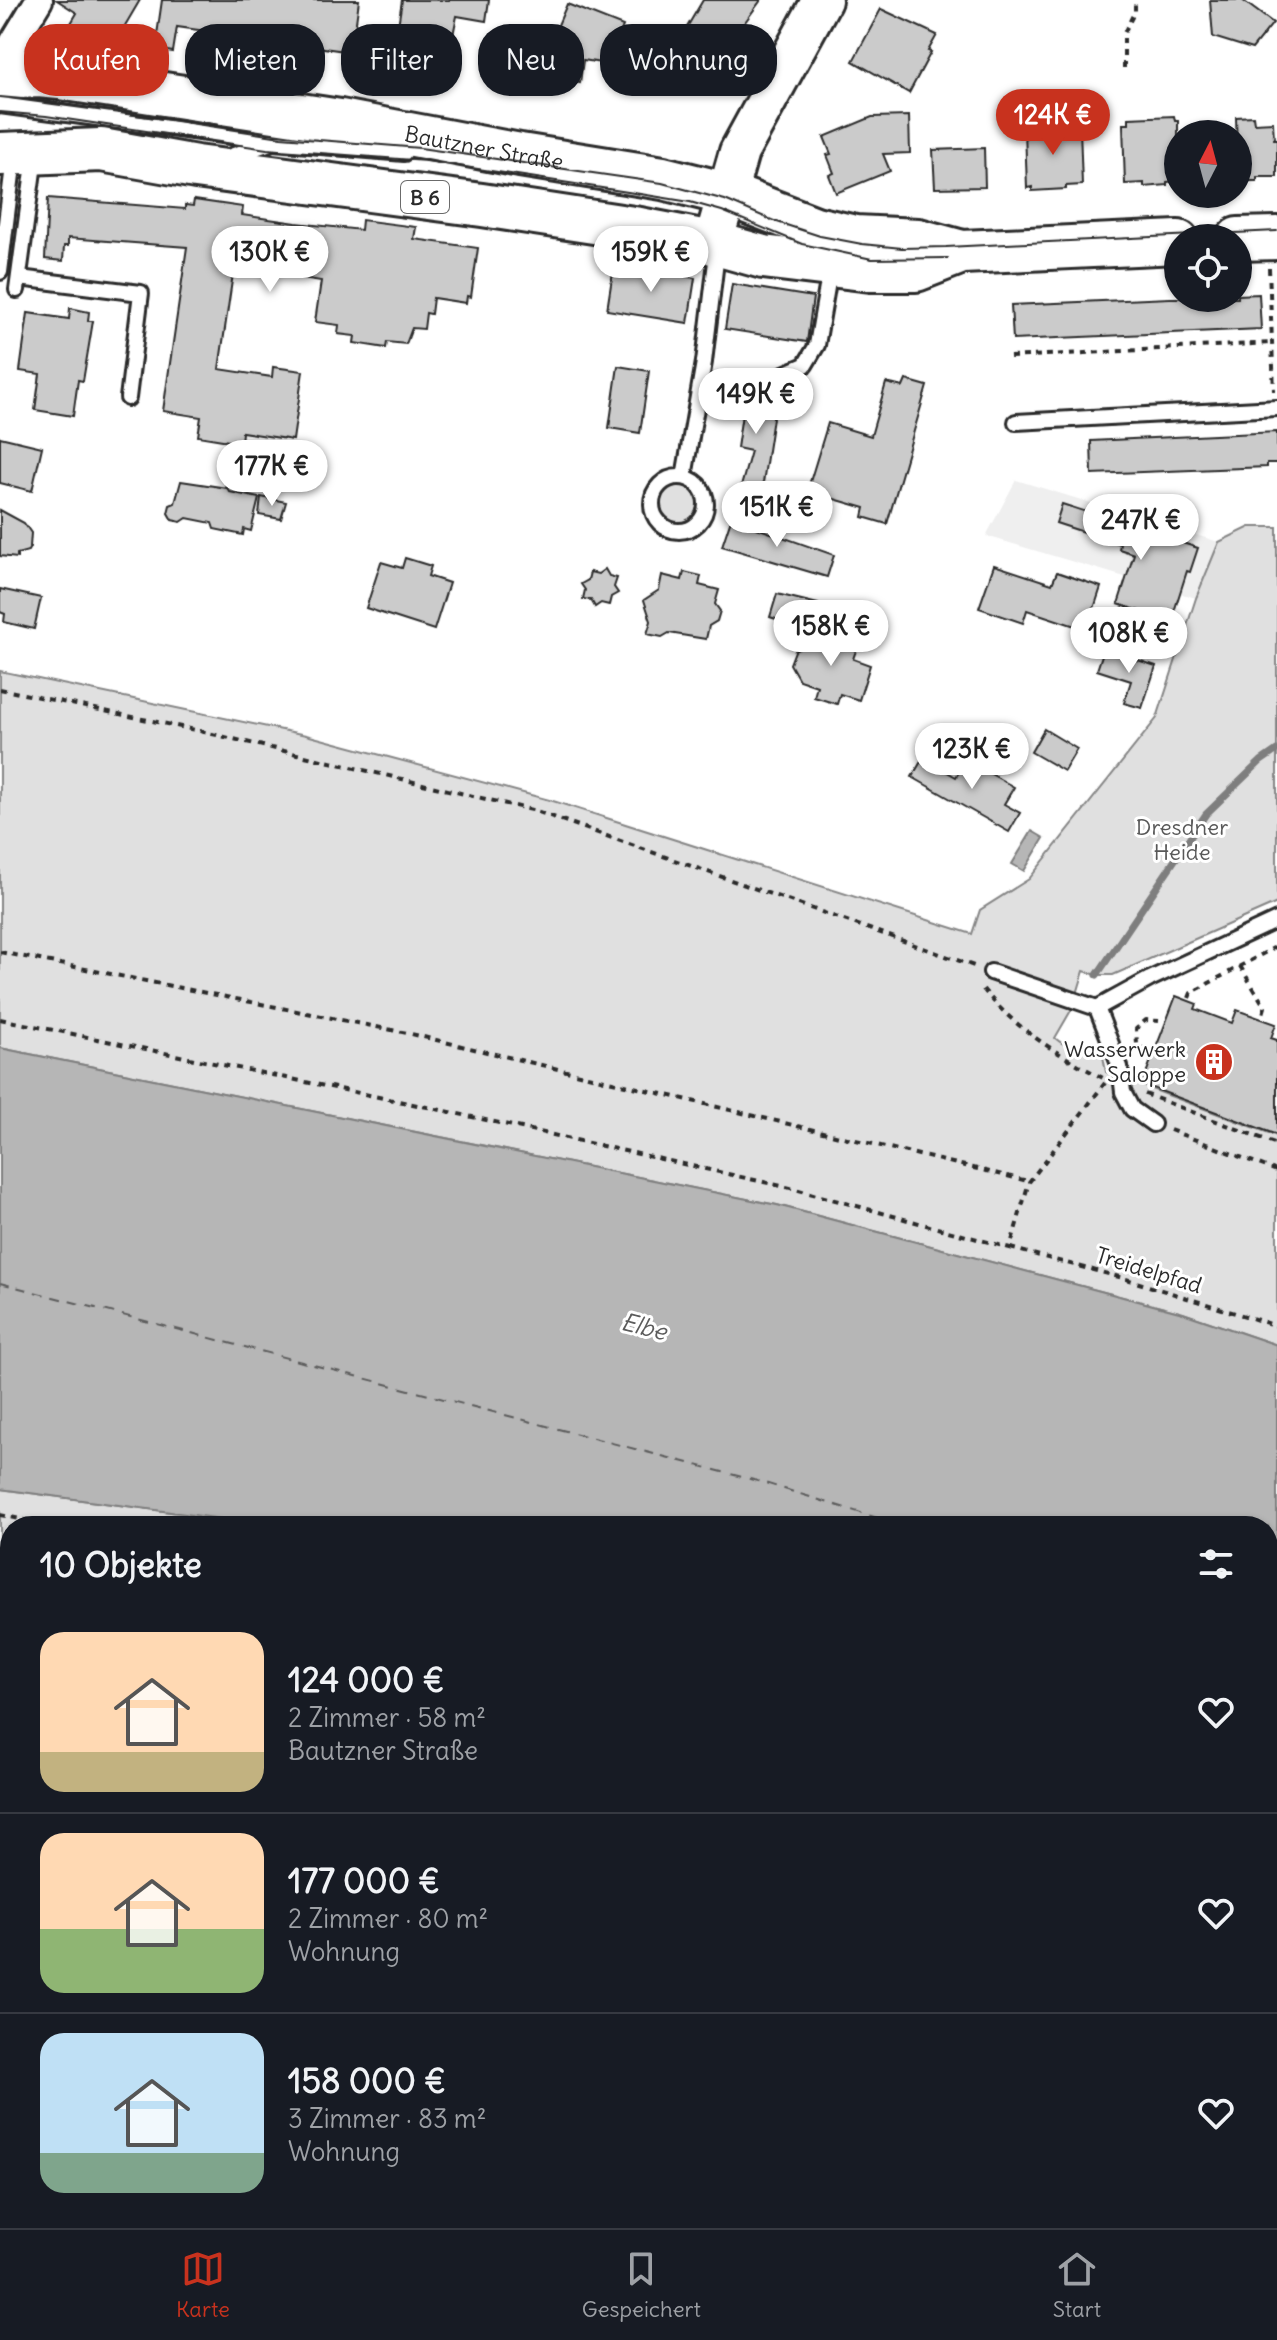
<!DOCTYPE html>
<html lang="de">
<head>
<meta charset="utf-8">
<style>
	body { margin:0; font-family:Delius,sans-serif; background:#20242c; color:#f1f3f6; height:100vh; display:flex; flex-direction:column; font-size:30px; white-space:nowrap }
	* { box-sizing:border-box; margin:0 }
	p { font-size:26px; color:#9ea1a6 }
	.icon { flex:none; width:44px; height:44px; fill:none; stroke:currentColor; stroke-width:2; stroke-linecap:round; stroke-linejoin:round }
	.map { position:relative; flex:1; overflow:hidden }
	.details { position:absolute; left:0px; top:1516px; width:1278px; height:712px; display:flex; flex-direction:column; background:#171b24; border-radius:32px 32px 0 0; box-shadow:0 2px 6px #0004 }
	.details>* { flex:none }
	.banner { position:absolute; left:24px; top:24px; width:800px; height:72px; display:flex; gap:16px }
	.needle { width:52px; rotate:6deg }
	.controls { position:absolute; left:1164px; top:120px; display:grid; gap:16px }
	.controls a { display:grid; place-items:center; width:88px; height:88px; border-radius:50%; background:#171b24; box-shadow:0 2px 6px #0004; font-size:40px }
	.price { position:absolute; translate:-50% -68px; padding:0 18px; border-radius:28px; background:#fff; color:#222; font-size:26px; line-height:52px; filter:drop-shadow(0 2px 4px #0008) }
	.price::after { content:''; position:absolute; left:50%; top:48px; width:24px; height:18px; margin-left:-12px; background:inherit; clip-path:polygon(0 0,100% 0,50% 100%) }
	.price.current { background:#c8321e; color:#fff }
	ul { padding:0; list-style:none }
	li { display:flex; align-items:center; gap:24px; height:200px; padding:0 40px }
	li+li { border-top:2px solid #363941 }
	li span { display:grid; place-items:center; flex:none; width:224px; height:160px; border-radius:24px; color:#555 }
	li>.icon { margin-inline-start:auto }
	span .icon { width:96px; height:96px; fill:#fffc; stroke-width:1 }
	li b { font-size:34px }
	h2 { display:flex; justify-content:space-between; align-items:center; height:96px; padding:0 40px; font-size:34px }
	.pill { padding:0 28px; border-radius:32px; background:#171b24; box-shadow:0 2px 6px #0004; font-size:28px; line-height:72px }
	.pill.current { background:#c8321e; color:#fff }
	.tab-bar { display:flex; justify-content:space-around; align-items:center; height:112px; border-top:2px solid #363941; background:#171b24; font-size:22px; color:#9ea1a6 }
	.tab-bar a { display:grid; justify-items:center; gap:4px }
	.tab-bar .current { color:#c8321e }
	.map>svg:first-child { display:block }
</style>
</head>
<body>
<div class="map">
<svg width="1277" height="2228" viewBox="0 0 1277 2228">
	<rect width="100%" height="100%" fill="#fff"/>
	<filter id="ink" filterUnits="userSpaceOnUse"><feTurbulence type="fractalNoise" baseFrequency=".0125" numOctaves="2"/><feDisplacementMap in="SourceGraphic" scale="16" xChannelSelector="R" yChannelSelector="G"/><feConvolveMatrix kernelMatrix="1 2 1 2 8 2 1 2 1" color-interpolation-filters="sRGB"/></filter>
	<g filter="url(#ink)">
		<!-- built -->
		<path fill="#efefef" d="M1016 480 1219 542 1196 598 986 536Z"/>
		<!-- green -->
		<g fill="#e0e0e0" stroke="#868686" stroke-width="2">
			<circle cx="679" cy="504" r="19"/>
			<path d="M1250 527H1277V903L1113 975H1097L1084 971 1073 1007 1055 1038C1073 1054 1085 1044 1102 1051L1106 1072 1277 1136V1345L1183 1313 777 1205 0 1048V671L306 735 553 801 972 934 980 910 1029 879 1157 718 1196 598 1219 542Z"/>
			<path d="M0 1489 274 1526H10V2218H1268V1825L1277 1829V2228H0Z"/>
		</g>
		<!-- water -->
		<g fill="#b6b6b6" stroke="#7e7e7e" stroke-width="2">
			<path d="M1032 831 1044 838 1024 871 1012 864Z"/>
			<path d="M0 1048 777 1205 1183 1313 1277 1345V1829L1268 1825V1526H274L0 1489Z"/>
		</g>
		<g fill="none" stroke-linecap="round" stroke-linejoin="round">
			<!-- stream -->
			<path stroke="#7e7e7e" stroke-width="7" d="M1097 975 1206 814 1261 761 1277 750"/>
			<!-- ferry -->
			<g stroke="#5c5c5c" stroke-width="2" stroke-dasharray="10 8" stroke-linecap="butt">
				<path d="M0 1283 765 1483 903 1526"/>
				<path d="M1268 1641 1277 1644"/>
			</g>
		</g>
		<!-- building -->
		<g fill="#cbcbcb" stroke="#2b2b2b" stroke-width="2">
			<path d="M57 0H140L120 34 119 43 103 48 99 56 89 50 85 58 68 49 74 40 64 35 77 13Z"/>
			<path d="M162 0H359L352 52 177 27 173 52 155 49Z"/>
			<path d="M402 0H489L486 21 457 16 453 35 398 26Z"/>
			<path d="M703 0H761L732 40 740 45 731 62 683 34Z"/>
			<path d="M1210 0H1242L1273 23 1252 49 1213 37Z"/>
			<path d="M567 4 623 26 617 41 653 46 652 72 640 70 636 93 615 89 619 66 583 60 580 83 550 78 558 25Z"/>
			<path d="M881 9 937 35 928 51 931 52 909 93 853 61Z"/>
			<path d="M909 116 910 153 883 154 890 171 836 193 829 175 834 173 827 155 831 154 824 137 872 117Z"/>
			<path d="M1174 116 1175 121H1178V181L1167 182V185L1144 187V183L1125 184 1123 124H1129V118Z"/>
			<path d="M1253 116 1254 123 1273 122 1274 139H1277V177H1257V181H1238L1236 117Z"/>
			<path d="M1074 123V128H1080L1082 185 1066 186V189L1032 191V187L1027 188 1025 130H1032V124Z"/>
			<path d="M984 148 985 187 935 188 933 150Z"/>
			<path d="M48 198 185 209V205L193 206 194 200 243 207 242 215 296 223 361 230 362 220 416 227 414 239 478 248 471 297 467 296 466 303 433 298 431 314 426 313 424 329 412 328 406 344 387 342 386 348 354 343 355 336 338 334 339 325 315 322 321 281 234 267 219 369 272 377 273 367 303 371 293 440 242 432 241 443 198 436 201 417 163 411 187 247 68 238V246H64L63 261 45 259Z"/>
			<path d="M614 265 695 278 688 323 607 310Z"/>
			<path d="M732 284 813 297 807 342 725 329Z"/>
			<path d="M1259 294 1261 329 1013 340 1011 305 1170 298H1238V295Z"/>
			<path d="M70 308 89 312 88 321H93L83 381 78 380 73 416 35 410 40 374 20 371 28 313 69 319Z"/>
			<path d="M618 366 649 371 640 433 609 428Z"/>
			<path d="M906 380 927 386 887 524 863 517 865 508 824 496 820 512 802 508 828 423 871 436 886 383 903 387Z"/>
			<path d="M746 387 777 392 761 496 740 490 751 451 737 448Z"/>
			<path d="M1277 432V463H1267V467L1092 474 1091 441Z"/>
			<path d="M0 437 42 447 32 491 0 483Z"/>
			<path d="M181 481 227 488 230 492 259 498 251 531 244 529 243 535 214 529 212 523 187 518 181 522 172 520 168 513 170 505 175 503Z"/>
			<path d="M261 497 286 502 281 519 259 515Z"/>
			<path d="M1062 504 1198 548 1190 572 1187 571 1171 621 1118 604 1134 554 1119 549 1120 544 1056 523Z"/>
			<path d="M0 510 24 523 31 533 30 547 28 551 17 554V558L0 556Z"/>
			<path d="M731 519 834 555 827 577 722 546Z"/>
			<path d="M405 558 431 566 428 576 449 583 434 630 366 608 381 562 402 568Z"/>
			<path d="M994 565 1052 584 1057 572 1101 587 1087 630 1027 610 1023 623 979 608Z"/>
			<path d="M605 569 609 576 617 578 614 587 618 593 611 597 609 605 601 603 595 607 591 600 583 599 585 590 581 584 588 580 590 572 598 574Z"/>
			<path d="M684 572 701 576 699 585 719 590 715 604 720 611 717 621 709 626 706 639 669 633 662 637 647 634 651 621 644 600 659 590 662 575 682 580Z"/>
			<path d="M0 589 41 598 34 629 4 622 5 614 0 612Z"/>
			<path d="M777 594 818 604 809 630 770 617Z"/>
			<path d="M824 634 858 645 853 659 870 665 859 700 840 694 837 704 814 697 817 686 799 680 790 664 795 651Z"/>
			<path d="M1104 649 1156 666 1142 708 1124 703 1131 681 1097 670Z"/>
			<path d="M1044 729 1077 749 1064 771 1031 752Z"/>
			<path d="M923 758 956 777 966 760 1014 787 1004 804 1020 813 1009 832 912 777Z"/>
			<path d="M1176 996 1197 1004 1195 1009 1232 1023 1237 1010 1276 1024 1271 1038 1277 1040V1135L1142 1084Z"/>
		</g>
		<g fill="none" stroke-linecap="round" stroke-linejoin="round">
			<defs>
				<g id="lane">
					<path d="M0 105 274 142 404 153"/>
					<path d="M225 158 270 143"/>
					<path d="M0 272 14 158"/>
					<path d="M19 278 141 293 128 398"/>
					<path d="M17 290 35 156"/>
					<path d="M784 374 805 365 817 345 830 270"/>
					<path d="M1016 422 1277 408"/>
					<circle cx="679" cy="504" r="27"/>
					<path d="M684 477 704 362 716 261 714 248"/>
					<path d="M991 972 1097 1008"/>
					<path d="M1097 1008 1150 979 1277 920"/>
					<path d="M1097 1008 1120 1067 1123 1092 1132 1109 1153 1124"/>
				</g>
				<path id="street" d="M11 76 13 43 39 0"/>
				<path id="secondary" d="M713 243 739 152 822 0"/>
				<g id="primary">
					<path id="s1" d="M0 78 39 76 60 78 340 121 520 155 663 178 727 194 815 228 855 237 918 240 962 252"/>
					<path d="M0 154 101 150 196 167 482 205 640 229 713 243 763 257 871 270H916L962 252 1178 242"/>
					<path d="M1238 239 1277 238"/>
				</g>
			</defs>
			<!-- lane casing -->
			<use href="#lane" stroke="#2b2b2b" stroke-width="20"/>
			<!-- street casing -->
			<use href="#street" stroke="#2b2b2b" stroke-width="32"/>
			<!-- secondary casing -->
			<use href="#secondary" stroke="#2b2b2b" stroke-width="44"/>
			<!-- primary casing -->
			<use href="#primary" stroke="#2b2b2b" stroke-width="48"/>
			<!-- path -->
			<g stroke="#2b2b2b" stroke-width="4" stroke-dasharray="6 6" stroke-linecap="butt">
				<path d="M1124 68V33L1135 11V0"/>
				<path d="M1269 268 1274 391"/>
				<path d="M1010 357 1272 343"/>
				<path d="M0 689 200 731 536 811 977 967"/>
				<path d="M0 952 407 1033 1028 1181"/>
				<path d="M1240 966 1265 1007 1263 1014"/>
				<path d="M983 989C1014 1028 1060 1056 1103 1078"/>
				<path d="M1189 998 1191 993 1277 946"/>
				<path d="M0 1019 432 1108 795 1189 1010 1248 1029 1182 1105 1083"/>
				<path d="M1146 1051 1137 1044 1136 1029 1146 1020 1159 1021"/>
				<path d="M1145 1094 1277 1144"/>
				<path d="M1170 1130 1277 1171"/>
				<path d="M1010 1248 1123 1278 1277 1326"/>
				<path d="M0 1515 56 1526"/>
				<path d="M0 1671 10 1673"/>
				<path d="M1268 1888 1277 1894"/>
				<path d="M0 1997 10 1998"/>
				<path d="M1268 2052 1277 2054"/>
				<path d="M0 2136 10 2125"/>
				<path d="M1268 2192 1277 2164"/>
				<path d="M0 2212 10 2214"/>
				<path d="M28 2218 72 2228"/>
				<path d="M108 2218 109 2228"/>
				<path d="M950 2218 987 2228"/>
				<path d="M838 2228 840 2218"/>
				<path d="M1256 2228 1259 2218"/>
			</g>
			<!-- lane -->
			<use href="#lane" stroke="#fff" stroke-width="14"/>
			<!-- street -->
			<use href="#street" stroke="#fff" stroke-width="26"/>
			<!-- secondary -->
			<use href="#secondary" stroke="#fff" stroke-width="38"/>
			<!-- primary -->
			<use href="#primary" stroke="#fff" stroke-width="42"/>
			<!-- tram -->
			<g stroke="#2b2b2b" stroke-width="2">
				<path d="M0 97 44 101 281 137 420 148 662 183 725 200 774 221 820 236 862 244 902 248 946 247 1277 231"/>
				<path d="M0 112 46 116 267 149 426 161 628 192 690 202 722 211 802 244 872 259 948 258"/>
			</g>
		</g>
	</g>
	<!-- icons -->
	<defs>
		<symbol id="building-disc" viewBox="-11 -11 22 22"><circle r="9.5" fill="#c8321e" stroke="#fff"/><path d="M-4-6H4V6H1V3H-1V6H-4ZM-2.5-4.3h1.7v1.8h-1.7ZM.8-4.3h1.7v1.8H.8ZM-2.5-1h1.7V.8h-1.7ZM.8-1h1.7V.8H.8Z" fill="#fff"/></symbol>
	</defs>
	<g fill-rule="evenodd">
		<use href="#building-disc" x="1192" y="1040" width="44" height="44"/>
	</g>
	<g text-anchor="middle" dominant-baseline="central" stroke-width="6" stroke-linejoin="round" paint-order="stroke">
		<!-- shield labels -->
		<rect fill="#fff" stroke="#6b6b6b" stroke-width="2" x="401" y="181" width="48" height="32" rx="6"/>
		<g font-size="20" font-weight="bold" fill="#2b2b2b">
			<text x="425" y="197">B 6</text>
		</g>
		<!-- street labels -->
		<g font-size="22" fill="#2b2b2b" stroke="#fff">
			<text stroke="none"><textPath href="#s1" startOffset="490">Bautzner Straße</textPath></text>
			<text transform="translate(1149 1270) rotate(17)">Treidelpfad</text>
		</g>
		<!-- park labels -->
		<g font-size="22" fill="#585858" stroke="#fff">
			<text x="1182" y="827">Dresdner<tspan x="1182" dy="25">Heide</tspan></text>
		</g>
		<!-- poi labels -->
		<g font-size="22" fill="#2b2b2b" stroke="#fff" text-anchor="end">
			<text x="1186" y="1049">Wasserwerk<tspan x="1186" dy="25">Saloppe</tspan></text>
		</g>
		<!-- water labels -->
		<g font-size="24" font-style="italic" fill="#5c5c5c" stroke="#fff">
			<text transform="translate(644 1326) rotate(14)">Elbe</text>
		</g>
	</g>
</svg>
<div class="controls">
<a><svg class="needle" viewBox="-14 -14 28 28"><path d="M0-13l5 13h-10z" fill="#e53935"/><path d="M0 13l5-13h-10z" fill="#9ea1a6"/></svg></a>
<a><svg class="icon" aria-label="locate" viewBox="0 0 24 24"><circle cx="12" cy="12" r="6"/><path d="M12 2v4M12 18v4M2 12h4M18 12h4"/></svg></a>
</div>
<b class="price current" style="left:1053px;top:157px">124K €</b>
<b class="price" style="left:270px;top:294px">130K €</b>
<b class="price" style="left:651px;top:294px">159K €</b>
<b class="price" style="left:756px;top:436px">149K €</b>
<b class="price" style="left:272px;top:508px">177K €</b>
<b class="price" style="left:777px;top:549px">151K €</b>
<b class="price" style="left:1141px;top:562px">247K €</b>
<b class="price" style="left:831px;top:668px">158K €</b>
<b class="price" style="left:1129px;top:675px">108K €</b>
<b class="price" style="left:972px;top:791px">123K €</b>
<div class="banner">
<a class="pill current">Kaufen</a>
<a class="pill">Mieten</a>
<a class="pill">Filter</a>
<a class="pill">Neu</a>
<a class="pill">Wohnung</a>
</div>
<section class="details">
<h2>10 Objekte<svg class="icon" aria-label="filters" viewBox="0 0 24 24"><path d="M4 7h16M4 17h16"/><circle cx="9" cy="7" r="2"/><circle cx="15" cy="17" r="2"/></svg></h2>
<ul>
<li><span style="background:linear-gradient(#ffd9b3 75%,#c2b280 0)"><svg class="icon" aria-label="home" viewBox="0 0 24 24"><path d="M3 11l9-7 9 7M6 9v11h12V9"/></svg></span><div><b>124 000 €</b><p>2 Zimmer · 58 m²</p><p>Bautzner Straße</p></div><svg class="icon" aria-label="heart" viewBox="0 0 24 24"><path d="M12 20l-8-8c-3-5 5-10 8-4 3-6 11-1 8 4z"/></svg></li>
<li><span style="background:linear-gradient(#ffd9b3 60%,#8fb573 0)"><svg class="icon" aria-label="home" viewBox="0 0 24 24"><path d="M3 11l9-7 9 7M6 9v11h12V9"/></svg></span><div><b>177 000 €</b><p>2 Zimmer · 80 m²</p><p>Wohnung</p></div><svg class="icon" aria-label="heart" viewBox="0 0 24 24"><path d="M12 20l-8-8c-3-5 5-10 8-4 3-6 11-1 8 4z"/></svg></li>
<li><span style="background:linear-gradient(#bfe0f5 75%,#7fa58c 0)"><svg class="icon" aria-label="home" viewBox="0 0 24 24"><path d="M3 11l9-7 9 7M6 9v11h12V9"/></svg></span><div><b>158 000 €</b><p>3 Zimmer · 83 m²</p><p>Wohnung</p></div><svg class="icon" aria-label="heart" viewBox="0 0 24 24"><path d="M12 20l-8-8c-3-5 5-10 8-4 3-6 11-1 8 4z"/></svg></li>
</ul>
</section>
</div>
<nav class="tab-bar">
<a class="current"><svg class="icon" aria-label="map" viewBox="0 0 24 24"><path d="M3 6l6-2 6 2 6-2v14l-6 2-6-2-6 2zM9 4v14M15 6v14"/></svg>Karte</a>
<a><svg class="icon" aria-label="saved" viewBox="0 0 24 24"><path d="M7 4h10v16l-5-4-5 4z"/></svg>Gespeichert</a>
<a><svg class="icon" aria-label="home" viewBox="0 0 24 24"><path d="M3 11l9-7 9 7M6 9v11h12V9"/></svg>Start</a>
</nav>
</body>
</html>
